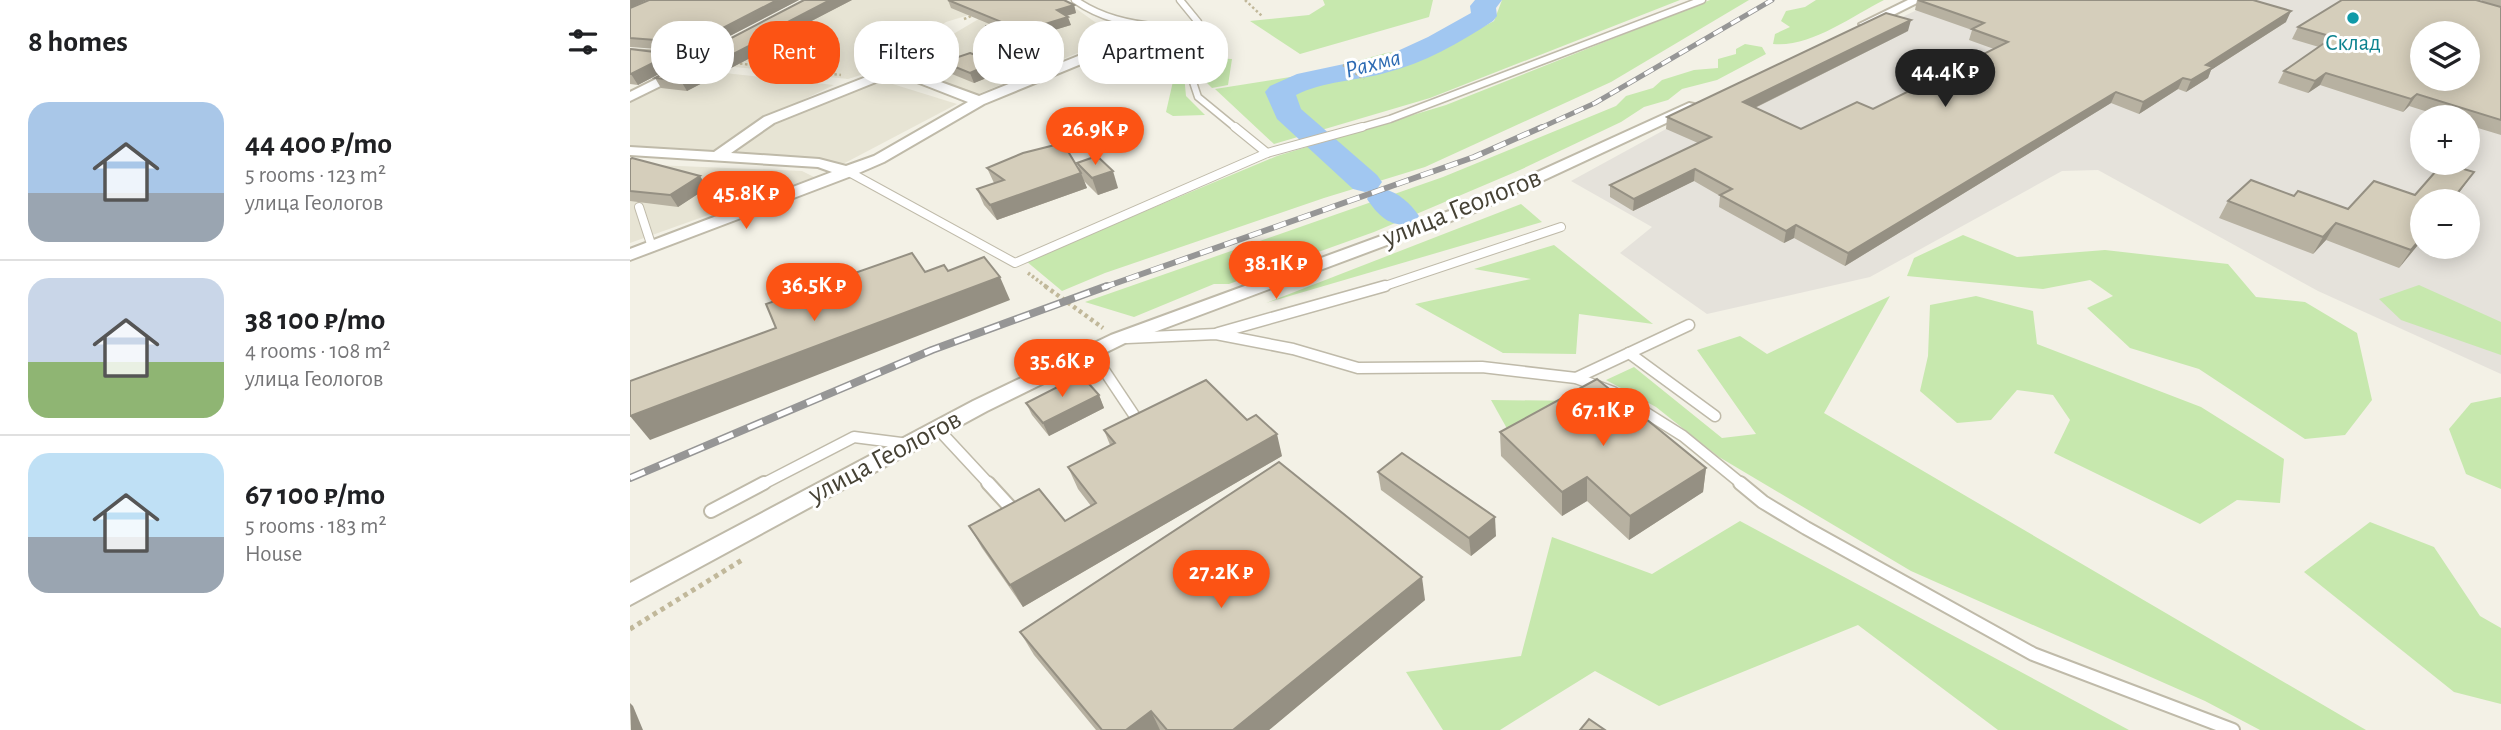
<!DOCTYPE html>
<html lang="en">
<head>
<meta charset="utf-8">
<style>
	body { margin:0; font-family:"Alegreya Sans",sans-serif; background:#f6f6f6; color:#202124; height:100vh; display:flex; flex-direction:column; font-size:26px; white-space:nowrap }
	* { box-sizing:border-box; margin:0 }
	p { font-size:23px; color:#757577 }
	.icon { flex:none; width:38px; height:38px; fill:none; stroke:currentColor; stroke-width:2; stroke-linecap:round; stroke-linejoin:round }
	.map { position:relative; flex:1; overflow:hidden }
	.panel { display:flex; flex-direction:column; background:#fff; width:630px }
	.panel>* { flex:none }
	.banner { position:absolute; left:21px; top:21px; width:665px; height:63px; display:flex; gap:14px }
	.tools { position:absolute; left:1780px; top:21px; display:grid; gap:14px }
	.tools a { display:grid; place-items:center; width:70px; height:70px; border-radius:50%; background:#fff; box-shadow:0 4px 18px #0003; font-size:35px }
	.price { position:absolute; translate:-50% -60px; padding:0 16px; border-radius:24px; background:#fc5314; color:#fff; font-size:23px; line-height:46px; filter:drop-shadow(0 2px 4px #0008) }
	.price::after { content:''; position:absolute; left:50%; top:42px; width:21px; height:16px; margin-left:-10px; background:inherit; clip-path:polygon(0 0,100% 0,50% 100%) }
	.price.active { background:#222; color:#fff }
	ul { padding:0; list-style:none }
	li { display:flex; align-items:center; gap:21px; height:175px; padding:0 28px }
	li+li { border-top:2px solid #e0e0e0 }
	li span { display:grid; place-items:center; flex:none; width:196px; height:140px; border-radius:21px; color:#555 }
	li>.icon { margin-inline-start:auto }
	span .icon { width:84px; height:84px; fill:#fffc; stroke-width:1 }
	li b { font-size:30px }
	h2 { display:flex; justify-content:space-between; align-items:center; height:84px; padding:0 28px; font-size:30px }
	.tag { padding:0 24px; border-radius:28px; background:#fff; box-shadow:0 4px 18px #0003; font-size:24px; line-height:63px }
	.tag.active { background:#fc5314; color:#fff }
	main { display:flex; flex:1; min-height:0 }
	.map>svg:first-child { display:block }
</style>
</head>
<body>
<main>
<section class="panel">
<h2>8 homes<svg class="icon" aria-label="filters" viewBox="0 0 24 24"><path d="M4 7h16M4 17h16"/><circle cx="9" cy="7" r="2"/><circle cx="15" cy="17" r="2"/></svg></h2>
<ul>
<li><span style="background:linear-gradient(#a9c7e8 65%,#9aa5b1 0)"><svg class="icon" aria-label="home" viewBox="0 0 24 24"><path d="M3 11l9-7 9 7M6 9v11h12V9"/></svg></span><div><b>44 400 ₽/mo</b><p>5 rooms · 123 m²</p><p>улица Геологов</p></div></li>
<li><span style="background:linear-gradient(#c9d6e8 60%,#8fb573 0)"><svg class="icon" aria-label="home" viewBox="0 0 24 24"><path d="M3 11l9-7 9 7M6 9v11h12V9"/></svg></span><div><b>38 100 ₽/mo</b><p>4 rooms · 108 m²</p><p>улица Геологов</p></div></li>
<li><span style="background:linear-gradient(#bfe0f5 60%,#9aa5b1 0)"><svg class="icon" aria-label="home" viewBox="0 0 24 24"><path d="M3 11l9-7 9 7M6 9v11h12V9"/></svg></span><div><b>67 100 ₽/mo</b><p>5 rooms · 183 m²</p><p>House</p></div></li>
</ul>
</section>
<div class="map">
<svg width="1871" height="730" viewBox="0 0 1871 730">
	<rect width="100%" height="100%" fill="#f3f1e6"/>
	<!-- residential -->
	<g fill="#e7e4d4">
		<path d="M191 0H388L316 22 247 70 218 79 67 63Z"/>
		<path d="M434 0 486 37 341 97 272 73 298 49 352 17Z"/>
		<path d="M58 69 204 85 141 115 79 154 0 151V98Z"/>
		<path d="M253 81 327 104 213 164 96 154 151 120 226 85Z"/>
		<path d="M0 164 172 171 184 177 0 243Z"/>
	</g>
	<!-- industrial -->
	<path fill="#e5e2db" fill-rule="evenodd" d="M1308 0H1808L1871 23V374L1688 291 1468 170 1432 171 1240 277 1077 314 990 253 1022 227 941 181 1036 129ZM1792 33H1838V79H1792ZM1792 117H1838V163H1792ZM1792 201H1838V247H1792Z"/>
	<!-- green -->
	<g fill="#c7e8ae">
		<path d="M693 0H803L799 17 670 54 620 21 679 15 695 5Z"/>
		<path d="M872 0H1050L800 98 644 144 585 89 679 74 756 53 814 47 864 21Z"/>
		<path d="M1080 0H1119L981 82 795 167 694 198 475 273 432 291 396 261 647 156 816 105Z"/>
		<path d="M1186 0H1254C1222 16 1180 48 1143 44L1145 34 1160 27 1151 21 1156 11 1175 7Z"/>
		<path d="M1115 44 1132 47 1136 54 1087 80 1052 89 1038 100 1014 107 991 122 890 170 744 232 599 284H584L504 317 455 302 813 177 986 106 996 96 1023 88 1032 80 1064 70 1088 68V59L1106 54V49Z"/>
		<path d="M583 58 602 59 598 85 582 88 575 81Z"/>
		<path d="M554 75 556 96 575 115 543 116 536 112 544 77Z"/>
		<path d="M891 204 912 222 636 303Z"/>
		<path d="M1333 235 1387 257 1475 250 1598 264 1626 297 1675 302 1727 333 1742 400 1715 435 1675 439 1569 369 1500 348 1457 308 1483 296 1460 280 1413 289 1277 276 1284 258Z"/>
		<path d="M924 245 1023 324 949 314 946 354 873 353 785 304 901 279 844 269Z"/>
		<path d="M1789 285 1871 322V355L1771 320 1749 299Z"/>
		<path d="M1260 296 1194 413 1736 730H1630L1575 701 1281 571 1089 457 1026 407 976 380 1004 367 1092 438 1126 434 1067 350 1110 336 1137 354Z"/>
		<path d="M1346 296 1403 311 1407 344 1571 407 1654 459 1650 503 1607 500 1570 524 1424 453 1440 420 1423 395 1387 390 1361 420 1327 423 1290 391 1298 356 1300 305Z"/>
		<path d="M1871 397V489L1836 474 1819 429 1841 403Z"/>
		<path d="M861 400 953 401 880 434Z"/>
		<path d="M1110 521 1499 730H1368L1228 625 1029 706 965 671 870 730H813L776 672 891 656 922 537 1022 574Z"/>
		<path d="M1740 522 1804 547 1850 616 1871 628V704L1824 692 1674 572Z"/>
	</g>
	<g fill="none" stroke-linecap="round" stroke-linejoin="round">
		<!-- river -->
		<g fill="#a1c7f1" fill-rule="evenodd">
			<path d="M845 0H872L866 8 867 16 863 21C829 43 795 63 755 73 726 81 694 81 666 95L671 109 747 175 752 182 747 189 735 192 723 189 647 119 635 92 640 86 667 74 761 54 798 37 841 13 840 6Z"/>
			<path d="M754 189C769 193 780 203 789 216L784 223C762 229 749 217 737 199L742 192Z"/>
		</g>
		<defs>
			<g id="service-far3">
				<path d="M445 0C471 18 499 24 530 27"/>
				<path d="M550 0 568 22 572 38 563 82 568 97 607 129"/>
				<path d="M725 129 760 119 1072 0"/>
			</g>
			<g id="service-far2">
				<path d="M605 127 637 153"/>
				<path d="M219 172 385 263 637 153 732 127"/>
				<path d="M9 207 22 247"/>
				<path d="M749 288 931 227"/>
			</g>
			<g id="service-far1">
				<path d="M588 333 755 286"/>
				<path d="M497 338 586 334 663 349 728 368 852 367 946 378 983 392 1053 436 1113 485"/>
				<path d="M462 352 504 415"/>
				<path d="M999 353 1085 416"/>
				<path d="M946 378 1059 325"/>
				<path d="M308 429 360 485"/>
				<path d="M131 485 224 437 279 444"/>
			</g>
			<g id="service">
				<path d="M358 483 380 507"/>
				<path d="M1110 483 1133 502 1176 528 1403 654 1603 730"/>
				<path d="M81 511 134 483"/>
			</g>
			<g id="minor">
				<path d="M1278 0H1293L1239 27 1229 24Z"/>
				<path d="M530 23 536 27 534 30 354 104 254 162 224 175 0 260V249L202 172 188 167 0 155V147L84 152 134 117 249 72 275 69 349 96ZM274 77 338 102 244 156 216 166 189 159 101 153 144 123 251 80Z"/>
				<path d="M0 50 72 55 78 59 72 63 0 58Z"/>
				<path d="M50 67 55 68V74L0 101V92Z"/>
				<path d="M1059 103 1064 104V110L845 212 495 343 357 411 0 605V583L343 401 481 335 833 206Z"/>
			</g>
		</defs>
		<!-- service-far3 casing -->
		<use href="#service-far3" stroke="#bfbaa9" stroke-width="9"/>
		<!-- service-far2 casing -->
		<use href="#service-far2" stroke="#bfbaa9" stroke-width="10"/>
		<!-- service-far1 casing -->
		<use href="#service-far1" stroke="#bfbaa9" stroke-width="13"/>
		<!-- service casing -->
		<use href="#service" stroke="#bfbaa9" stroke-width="16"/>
		<!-- minor casing -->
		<use href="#minor" stroke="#bfbaa9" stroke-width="4"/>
		<!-- path-far3 -->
		<g stroke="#c1b89a" stroke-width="2.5" stroke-dasharray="2.5 2.5" stroke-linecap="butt">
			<path d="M615 0 633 17"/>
			<path d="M334 19 346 14"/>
			<path d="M105 63 211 75"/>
			<path d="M713 65 734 79"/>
		</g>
		<!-- path-far2 -->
		<path stroke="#c1b89a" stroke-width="3.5" stroke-dasharray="2.5 2.5" stroke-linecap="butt" d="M398 273 418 288"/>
		<!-- path-far1 -->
		<path stroke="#c1b89a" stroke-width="4.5" stroke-dasharray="3.5 3.5" stroke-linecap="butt" d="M415 286 473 328"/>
		<!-- path -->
		<path stroke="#c1b89a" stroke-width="5" stroke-dasharray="4.5 4.5" stroke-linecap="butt" d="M0 629 112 560"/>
		<!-- service-far3 -->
		<use href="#service-far3" stroke="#fff" stroke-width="6"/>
		<!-- service-far2 -->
		<use href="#service-far2" stroke="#fff" stroke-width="8"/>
		<!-- service-far1 -->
		<use href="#service-far1" stroke="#fff" stroke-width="10"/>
		<!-- service -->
		<use href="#service" stroke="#fff" stroke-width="12"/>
		<!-- minor -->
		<use href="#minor" fill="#fff" fill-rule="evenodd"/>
		<defs>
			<path id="rail-far2" d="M908 129 965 103 1142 0"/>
			<path id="rail-far1" d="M472 288 844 157 912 127"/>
			<path id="rail" d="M0 478 302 350 477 286"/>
		</defs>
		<!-- rail-far2 casing -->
		<use href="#rail-far2" stroke="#969696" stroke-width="5"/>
		<!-- rail-far1 casing -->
		<use href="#rail-far1" stroke="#969696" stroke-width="6"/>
		<!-- rail casing -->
		<use href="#rail" stroke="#969696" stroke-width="8"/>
		<!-- rail-far2 -->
		<use href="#rail-far2" stroke="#fff" stroke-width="3.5" stroke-dasharray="10" stroke-linecap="butt"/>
		<!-- rail-far1 -->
		<use href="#rail-far1" stroke="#fff" stroke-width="4.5" stroke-dasharray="13" stroke-linecap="butt"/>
		<!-- rail -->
		<use href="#rail" stroke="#fff" stroke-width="5" stroke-dasharray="16" stroke-linecap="butt"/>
	</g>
	<!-- wall -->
	<g fill="#b7b1a1">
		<path d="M169 0 69 52 0 47V8Z"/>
		<path d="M174 0H222L139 43 141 47 57 91 31 88 25 78Z"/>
		<path d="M318 0 444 5 446 13 436 16 441 25 414 33 427 48 400 58 358 37 355 29 369 28 321 8Z"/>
		<path d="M1287 0 1630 3 1656 22 1581 70 1578 78 1556 92 1548 89 1509 114 1481 103 1215 266 1164 238 1154 243 1089 207 1090 196 1064 181 1003 211 980 197V185L1068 143 1036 129 1037 117 1278 31 1125 108 1171 129 1243 109 1364 49 1339 40 1342 30 1285 10Z"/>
		<path d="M1852 0H1871V135L1838 125V117H1814L1779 106 1773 112 1690 85 1678 93 1648 83 1654 71 1689 47 1662 39 1668 27 1851 1Z"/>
		<path d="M0 49 41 54 48 64 8 85 0 84Z"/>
		<path d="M313 62H365L369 73 344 83 317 72Z"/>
		<path d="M0 159 70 176 77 188 48 207 0 201Z"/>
		<path d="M447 163 488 188 468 195 454 181 457 188 367 220 354 205 347 189 364 183 357 168H449Z"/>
		<path d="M1844 172 1823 201H1792V240L1769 268 1696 240 1683 254 1589 218 1598 201 1718 209 1785 195Z"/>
		<path d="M469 395 474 408 419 436 402 415 396 403Z"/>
		<path d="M474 430 652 456 393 607 352 548 339 526 435 521 461 506 448 489 438 467 480 445Z"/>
		<path d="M870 432 1076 468 1073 492 999 540 957 501 932 516 871 456Z"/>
		<path d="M748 472 866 536 841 556 751 490Z"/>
		<path d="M795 600 639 730H466L404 655 390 632Z"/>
	</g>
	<!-- shaded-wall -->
	<g fill="#959083">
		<path d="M0 0H17L0 8Z"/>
		<path d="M147 0H169L69 52 64 43Z"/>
		<path d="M200 0H222L139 43 141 47 57 91 51 81 129 37Z"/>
		<path d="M444 5 446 13 429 18 427 10Z"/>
		<path d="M1661 11 1656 22 1581 70 1578 78 1556 92 1561 80 1576 65Z"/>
		<path d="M438 17 441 25 408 35 405 27Z"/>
		<path d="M1281 20 1278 31 1112 114 1113 102Z"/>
		<path d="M424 39 427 48 400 58 397 49Z"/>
		<path d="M41 54 48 64 8 85 1 74Z"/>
		<path d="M365 62 369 73 344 83 340 73Z"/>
		<path d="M1696 73 1690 85 1678 93 1685 81Z"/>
		<path d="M1553 78 1548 89 1509 114 1513 102Z"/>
		<path d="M1486 92 1481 103 1215 266 1218 253Z"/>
		<path d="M1787 94 1779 106 1773 112 1781 99Z"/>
		<path d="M1065 169 1064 181 1003 211 1004 199Z"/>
		<path d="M483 171 488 188 468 195 462 178Z"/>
		<path d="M1844 172 1823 201H1821Z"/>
		<path d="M451 173 457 188 367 220 360 205Z"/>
		<path d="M70 176 77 188 48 207 40 195Z"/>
		<path d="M1706 223 1696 240 1683 254 1693 237Z"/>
		<path d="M1166 225 1164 238 1154 243 1156 231Z"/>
		<path d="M1792 237V240L1769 268 1781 250Z"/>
		<path d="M370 277 380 300 20 440 0 416Z"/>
		<path d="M469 395 474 408 419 436 413 423Z"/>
		<path d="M647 434 652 456 393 607 380 585Z"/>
		<path d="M1076 468 1073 492 999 540 1000 516Z"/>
		<path d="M957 477V501L932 516V492Z"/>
		<path d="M865 517 866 536 841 556 839 538Z"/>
		<path d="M792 577 795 600 639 730H603Z"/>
		<path d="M0 703 3 706 13 730H1Z"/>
		<path d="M521 711 530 730H496Z"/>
	</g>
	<!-- building -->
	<g fill="#d5cebb" stroke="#959083" stroke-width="2" fill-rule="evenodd">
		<path d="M19 0H147L64 43 0 38V8Z"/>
		<path d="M174 0H200L129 37H136L51 81 25 78Z"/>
		<path d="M318 0H434L444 5 427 10 438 17 405 27 424 39 397 49 355 29 356 26 391 30Z"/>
		<path d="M1288 0H1623L1661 11 1576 65 1583 67 1561 80 1553 78 1513 102 1486 92 1218 253 1166 225 1156 231 1090 195 1102 189 1065 169 1004 199 980 185 1081 137 1037 117 1256 13 1281 20 1113 102 1171 129 1227 102 1243 109 1378 42 1342 29 1354 23Z"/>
		<path d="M1712 0H1846L1871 7V120L1787 94 1781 99 1696 73 1685 81 1654 71 1703 37 1668 27ZM1792 33H1838V79H1792Z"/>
		<path d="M0 49 41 54 1 74H0Z"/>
		<path d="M340 53 365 62 340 73 313 62Z"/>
		<path d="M433 143 451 173 360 205 347 189 374 180 357 168 393 153Z"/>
		<path d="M467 156 483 171 462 178 447 163Z"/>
		<path d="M2 158 70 176 40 195 0 191V159Z"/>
		<path d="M1813 163 1844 172 1821 201H1792V237L1781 250 1706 223 1693 237 1598 201 1621 180 1664 196 1668 191 1718 209 1744 181 1785 195Z"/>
		<path d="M282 253 295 272 314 265 318 271 354 257 370 277 0 416V381L146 328 136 304Z"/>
		<path d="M451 375 469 395 413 423 396 403Z"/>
		<path d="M967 379 1076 468 1000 516 957 477 932 492 870 432Z"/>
		<path d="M576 380 617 420 626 415 647 434 380 585 339 526 409 489 435 521 466 503 438 467 485 443 474 430Z"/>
		<path d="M772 453 865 517 839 538 748 472Z"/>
		<path d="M649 462 792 577 603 730H537L521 711 496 730H472L390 632Z"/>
		<path d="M959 719 975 730H950Z"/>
	</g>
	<!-- markers -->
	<circle fill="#0f9aa8" stroke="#fff" stroke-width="2.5" cx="1723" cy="18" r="7"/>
	<g text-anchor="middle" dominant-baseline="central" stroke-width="6" stroke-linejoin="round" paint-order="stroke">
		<!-- far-culture labels -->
		<g font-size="23" fill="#0d838f" stroke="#fff">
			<text x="1723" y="43">Склад</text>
		</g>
		<!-- far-water labels -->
		<g font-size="24" font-style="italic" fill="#2d6bb3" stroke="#fff">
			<text transform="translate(743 64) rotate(-14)">Рахма</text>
		</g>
		<!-- street labels -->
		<g font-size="28" fill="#464235" stroke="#fff">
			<text transform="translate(832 208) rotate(-22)">улица Геологов</text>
			<text transform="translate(255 457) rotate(-28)">улица Геологов</text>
		</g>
	</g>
</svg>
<div class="tools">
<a><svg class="icon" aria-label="layers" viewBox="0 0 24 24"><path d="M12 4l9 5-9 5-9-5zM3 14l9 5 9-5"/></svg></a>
<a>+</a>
<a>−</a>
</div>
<b class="price active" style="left:1315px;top:109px">44.4K ₽</b>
<b class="price" style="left:465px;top:167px">26.9K ₽</b>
<b class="price" style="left:116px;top:231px">45.8K ₽</b>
<b class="price" style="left:646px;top:301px">38.1K ₽</b>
<b class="price" style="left:184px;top:323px">36.5K ₽</b>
<b class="price" style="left:432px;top:399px">35.6K ₽</b>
<b class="price" style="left:973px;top:448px">67.1K ₽</b>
<b class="price" style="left:591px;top:610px">27.2K ₽</b>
<div class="banner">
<a class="tag">Buy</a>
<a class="tag active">Rent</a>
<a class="tag">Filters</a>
<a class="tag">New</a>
<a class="tag">Apartment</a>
</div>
</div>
</main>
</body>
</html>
